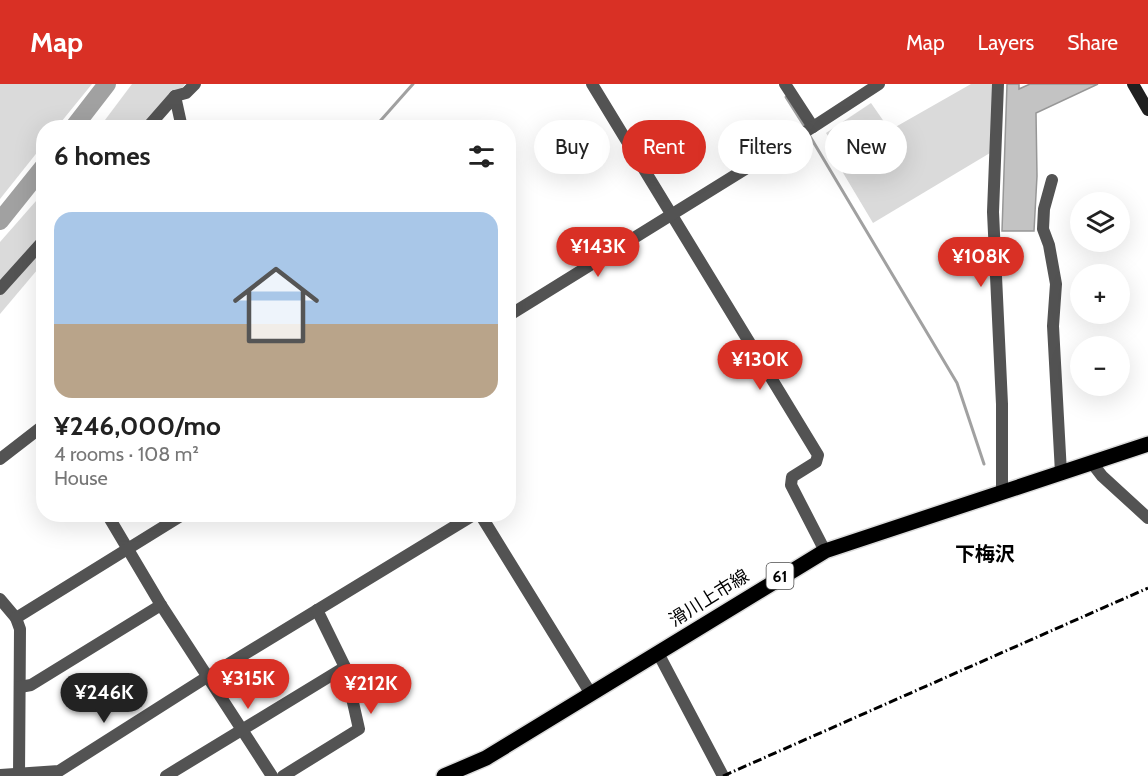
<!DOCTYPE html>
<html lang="en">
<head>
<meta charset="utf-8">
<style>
	body { margin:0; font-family:Cabin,"Noto Sans JP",sans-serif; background:#f2f2f2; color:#222; height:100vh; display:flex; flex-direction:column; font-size:22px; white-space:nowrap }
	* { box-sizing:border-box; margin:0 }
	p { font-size:20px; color:#767676 }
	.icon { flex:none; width:33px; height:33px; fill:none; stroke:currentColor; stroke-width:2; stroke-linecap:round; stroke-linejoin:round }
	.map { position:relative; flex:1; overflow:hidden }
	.panel { position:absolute; left:36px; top:36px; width:480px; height:402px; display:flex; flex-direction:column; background:#fff; border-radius:24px; box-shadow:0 6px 24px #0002 }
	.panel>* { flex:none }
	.top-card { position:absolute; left:534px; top:36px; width:524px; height:54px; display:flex; gap:12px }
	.tools { position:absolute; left:1070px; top:108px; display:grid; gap:12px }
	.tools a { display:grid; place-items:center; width:60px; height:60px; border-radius:50%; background:#fff; box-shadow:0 6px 24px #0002; font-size:30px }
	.price { position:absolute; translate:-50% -51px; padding:0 14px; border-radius:21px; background:#d93025; color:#fff; font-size:20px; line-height:39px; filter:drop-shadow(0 2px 3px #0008) }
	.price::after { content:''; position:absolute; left:50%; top:36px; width:18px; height:14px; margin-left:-9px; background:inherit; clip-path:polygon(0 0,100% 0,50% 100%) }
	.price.on { background:#222; color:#fff }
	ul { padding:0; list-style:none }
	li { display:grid; align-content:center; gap:12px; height:318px; padding:0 18px }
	li span { display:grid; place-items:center; height:186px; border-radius:18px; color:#555 }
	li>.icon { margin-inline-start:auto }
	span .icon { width:108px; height:108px; fill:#fffc; stroke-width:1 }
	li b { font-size:26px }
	h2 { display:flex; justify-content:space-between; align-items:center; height:72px; padding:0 18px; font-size:26px }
	.pill { padding:0 21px; border-radius:27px; background:#fff; box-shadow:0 6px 24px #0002; font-size:21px; line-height:54px }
	.pill.on { background:#d93025; color:#fff }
	header { display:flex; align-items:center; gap:36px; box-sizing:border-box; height:84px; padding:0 30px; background:#d93025; color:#fff }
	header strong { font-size:28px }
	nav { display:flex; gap:33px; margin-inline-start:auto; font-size:21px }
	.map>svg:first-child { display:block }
</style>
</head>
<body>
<header>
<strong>Map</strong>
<nav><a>Map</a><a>Layers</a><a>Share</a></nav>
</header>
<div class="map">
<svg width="1148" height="692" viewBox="0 0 1148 692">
	<rect width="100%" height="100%" fill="#fff"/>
	<!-- green -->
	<g fill="#dadada">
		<path d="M0 0H92L57 43 44 44 43 61 0 115Z"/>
		<path d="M132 0H185L154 43 99 44Z"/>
		<path d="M971 0H993L990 69 873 139 836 77 842 73 826 49 871 19 887 42 848 70Z"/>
		<path d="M43 109V179L0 230V158Z"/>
	</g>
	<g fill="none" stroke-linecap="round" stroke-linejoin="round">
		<!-- stream -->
		<g stroke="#a1a1a1" stroke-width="3">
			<path d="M786 13 805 43"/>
			<path d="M374 44 413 0"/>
			<path d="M808 49 957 299 984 380"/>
		</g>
		<!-- river -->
		<g stroke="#a1a1a1" stroke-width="18">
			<path d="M73 44 107 0"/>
			<path d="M0 137 44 82"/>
		</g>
	</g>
	<!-- building -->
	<path fill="#c3c3c3" stroke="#979797" stroke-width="1.5" d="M1007 0H1019V5L1030 0H1098L1036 29 1037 92 1034 147H1002Z"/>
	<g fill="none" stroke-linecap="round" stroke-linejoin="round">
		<defs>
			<path id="primary" d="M444 692 486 674 825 467 1148 360"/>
		</defs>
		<!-- primary casing -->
		<use href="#primary" stroke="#dbdbdb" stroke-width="18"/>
		<!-- minor -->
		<g stroke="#535353" stroke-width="12">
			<path d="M592 0 818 371 816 378 792 393 791 401 825 467"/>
			<path d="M998 0 993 128 1002 320V408"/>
			<path d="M175 12 186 9 195 0"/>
			<path d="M147 44 175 12 182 44"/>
			<path d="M1052 96 1044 125 1043 145 1049 161 1056 200 1053 242 1061 389"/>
			<path d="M0 205 44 156"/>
			<path d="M508 232 813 43 785 0"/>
			<path d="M0 375 44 341"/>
			<path d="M1092 379 1102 392 1148 434"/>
			<path d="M107 430 161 521 272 692"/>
			<path d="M480 430 591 610"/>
			<path d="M0 515 16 534 20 545 19 692"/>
			<path d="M16 534 184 430"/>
			<path d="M20 603 31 601 161 521"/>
			<path d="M0 691 59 687 207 593 475 430"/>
			<path d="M166 692 345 583"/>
			<path d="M283 692 359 645 345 583 317 526"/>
		</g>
		<!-- tertiary -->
		<g stroke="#535353" stroke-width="12">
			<path d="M813 43 879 0"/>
			<path d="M658 569 723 692"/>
		</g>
		<!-- secondary -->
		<path stroke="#202020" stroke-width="12" d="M1133 0 1148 26"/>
		<!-- primary -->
		<use href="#primary" stroke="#000" stroke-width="15"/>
		<!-- rail -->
		<path stroke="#000" stroke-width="3" stroke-dasharray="9 3 1.5 3" stroke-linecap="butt" d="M723 692 1148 504"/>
	</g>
	<g text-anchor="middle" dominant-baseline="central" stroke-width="5" stroke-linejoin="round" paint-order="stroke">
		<!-- shield labels -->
		<rect fill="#fff" stroke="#4c4c4c" stroke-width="1.5" x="766.5" y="479" width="27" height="26" rx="4.5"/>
		<g font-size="16" font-weight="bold" fill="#000">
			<text x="780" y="492">61</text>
		</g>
		<!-- street labels -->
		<g font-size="18" fill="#000" stroke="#fff">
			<text transform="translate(709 514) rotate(-32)">滑川上市線</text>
		</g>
		<!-- neighbourhood labels -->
		<g font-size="20" font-weight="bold" fill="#000" stroke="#fff">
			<text x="985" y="470">下梅沢</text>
		</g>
	</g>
</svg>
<div class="tools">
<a><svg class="icon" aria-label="layers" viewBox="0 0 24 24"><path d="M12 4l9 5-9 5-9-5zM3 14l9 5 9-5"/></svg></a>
<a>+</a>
<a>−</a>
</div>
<b class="price" style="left:598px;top:194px">¥143K</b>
<b class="price" style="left:981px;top:204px">¥108K</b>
<b class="price" style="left:760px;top:307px">¥130K</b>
<b class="price" style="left:248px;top:626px">¥315K</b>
<b class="price" style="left:371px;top:631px">¥212K</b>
<b class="price on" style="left:104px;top:640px">¥246K</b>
<div class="top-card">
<a class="pill">Buy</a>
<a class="pill on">Rent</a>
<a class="pill">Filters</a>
<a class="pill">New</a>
</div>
<section class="panel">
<h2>6 homes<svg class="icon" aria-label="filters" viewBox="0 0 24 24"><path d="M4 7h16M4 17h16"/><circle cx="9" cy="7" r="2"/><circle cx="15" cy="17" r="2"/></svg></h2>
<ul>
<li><span style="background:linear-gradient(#a9c7e8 60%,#b9a48a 0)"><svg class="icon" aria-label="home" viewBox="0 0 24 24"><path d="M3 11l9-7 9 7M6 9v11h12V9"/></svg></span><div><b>¥246,000/mo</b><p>4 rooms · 108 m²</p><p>House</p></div></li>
</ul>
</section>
</div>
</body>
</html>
